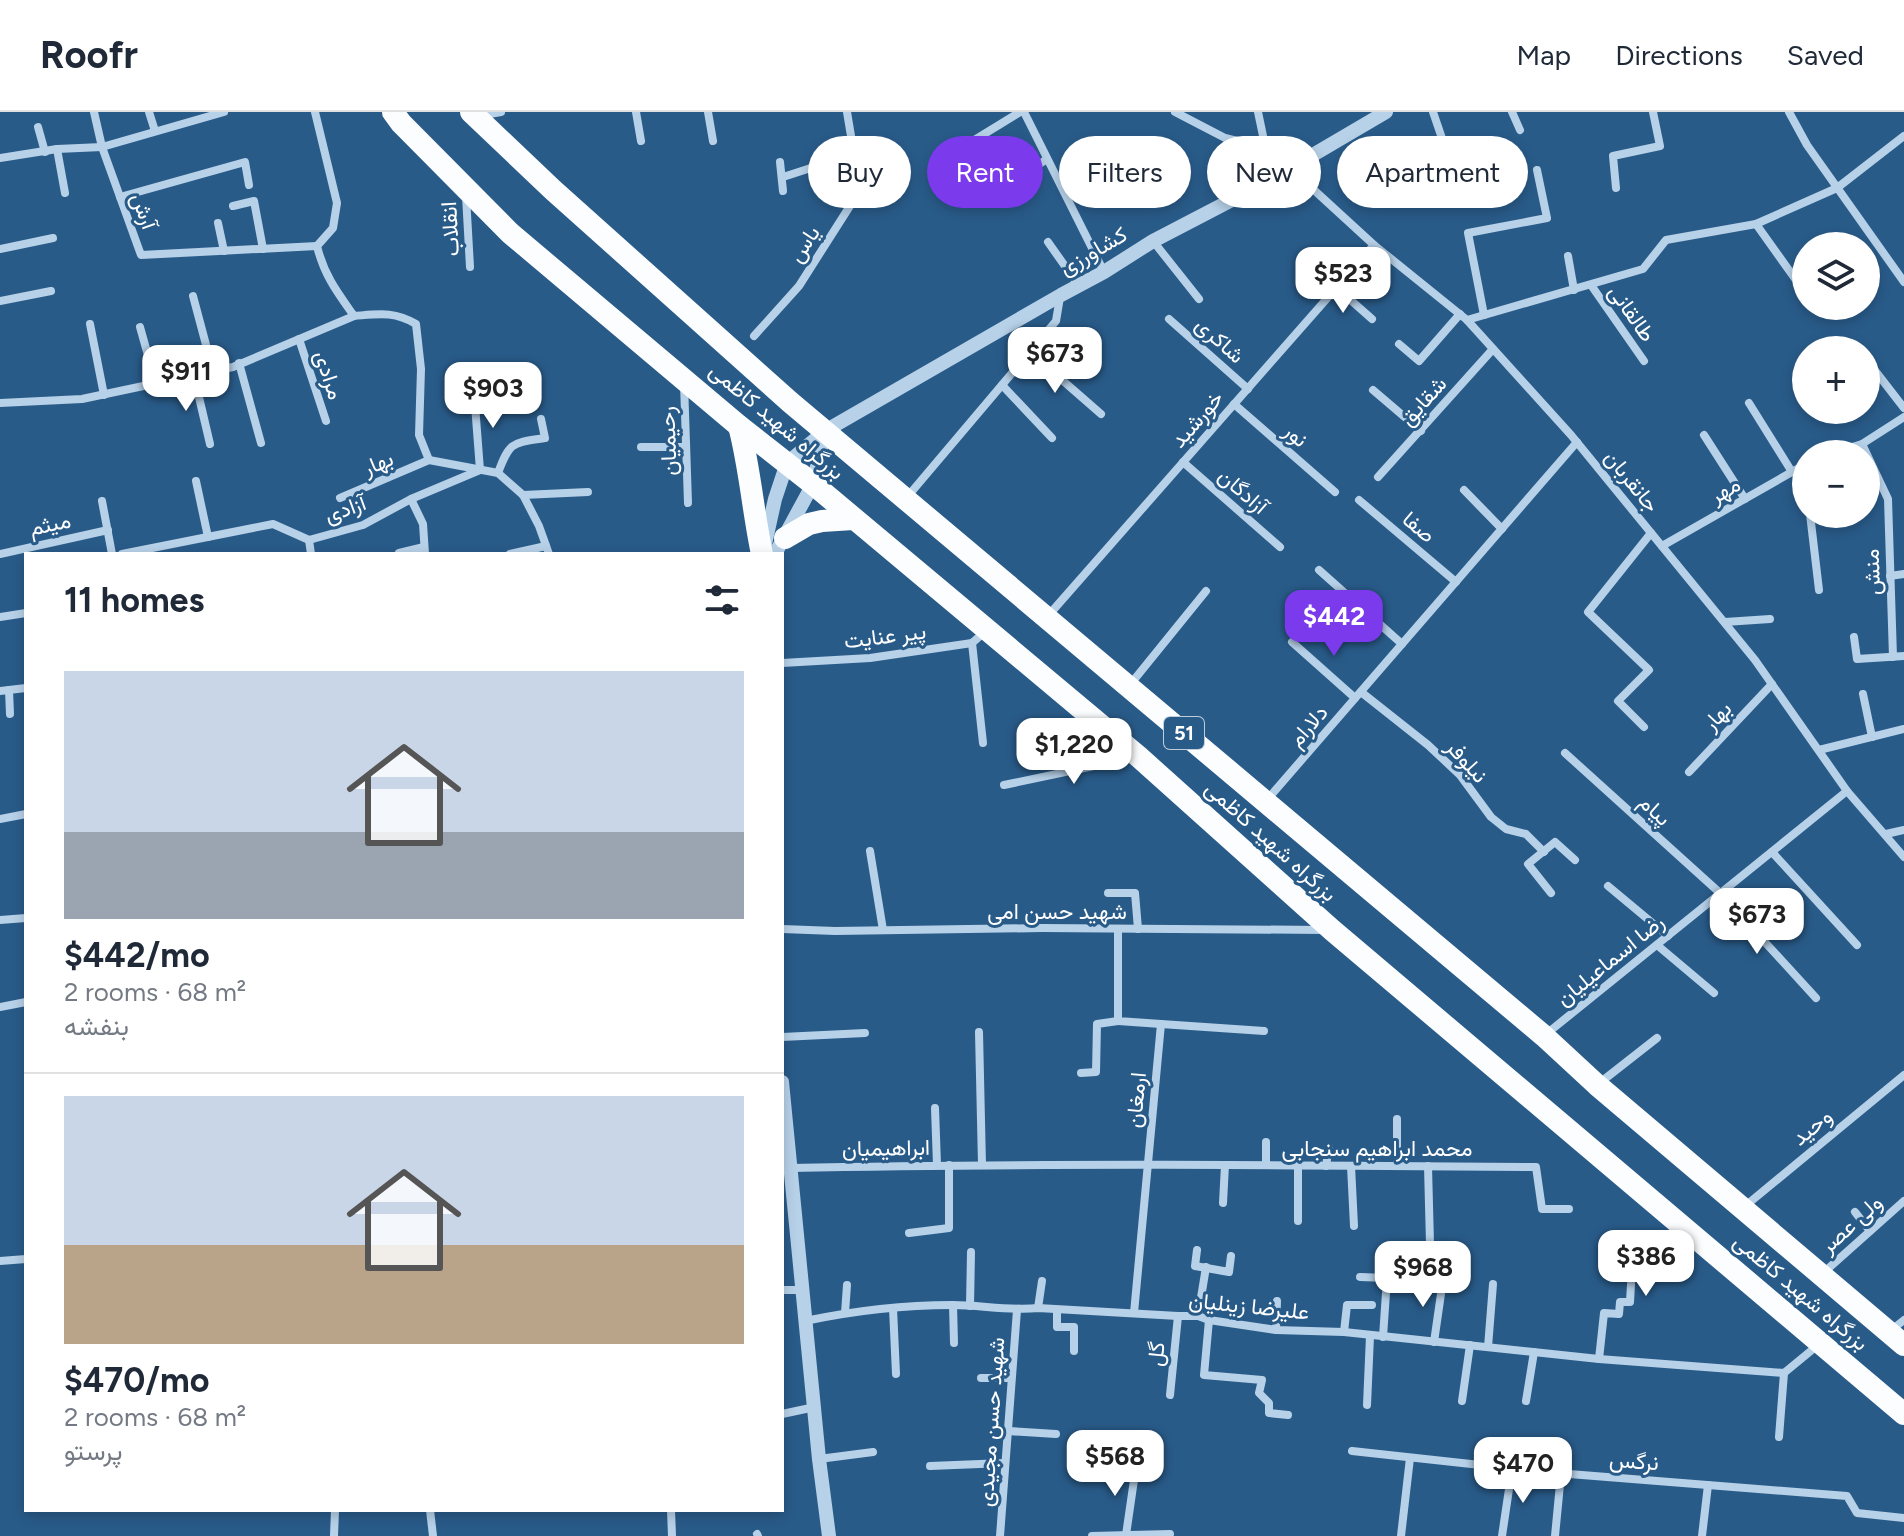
<!DOCTYPE html>
<html lang="en">
<head>
<meta charset="utf-8">
<style>
	body { margin:0; font-family:Figtree,Vazirmatn,sans-serif; background:#f2f2f3; color:#1f2937; height:100vh; display:flex; flex-direction:column; font-size:30px; white-space:nowrap }
	* { box-sizing:border-box; margin:0 }
	p { font-size:26px; color:#747a83 }
	.icon { flex:none; width:44px; height:44px; fill:none; stroke:currentColor; stroke-width:2; stroke-linecap:round; stroke-linejoin:round }
	.map { position:relative; flex:1; overflow:hidden }
	.sheet { position:absolute; left:24px; top:440px; width:760px; height:960px; display:flex; flex-direction:column; background:#fff; border-radius:0px; box-shadow:0 4px 12px #0003 }
	.sheet>* { flex:none }
	.banner { position:absolute; left:808px; top:24px; width:760px; height:72px; display:flex; gap:16px }
	.tools { position:absolute; left:1792px; top:120px; display:grid; gap:16px }
	.tools a { display:grid; place-items:center; width:88px; height:88px; border-radius:50%; background:#fff; box-shadow:0 4px 12px #0003; font-size:40px }
	.price { position:absolute; translate:-50% -68px; padding:0 18px; border-radius:16px; background:#fff; color:#222; font-size:26px; line-height:52px; filter:drop-shadow(0 2px 4px #0008) }
	.price::after { content:''; position:absolute; left:50%; top:48px; width:24px; height:18px; margin-left:-12px; background:inherit; clip-path:polygon(0 0,100% 0,50% 100%) }
	.price.selected { background:#7c3aed; color:#fff }
	ul { padding:0; list-style:none }
	li { display:grid; align-content:center; gap:16px; height:424px; padding:0 40px }
	li+li { border-top:2px solid #e0e1e3 }
	li span { display:grid; place-items:center; height:248px; border-radius:0px; color:#555 }
	li>.icon { margin-inline-start:auto }
	span .icon { width:144px; height:144px; fill:#fffc; stroke-width:1 }
	li b { font-size:34px }
	h2 { display:flex; justify-content:space-between; align-items:center; height:96px; padding:0 40px; font-size:34px }
	.tag { padding:0 28px; border-radius:36px; background:#fff; box-shadow:0 4px 12px #0003; font-size:28px; line-height:72px }
	.tag.selected { background:#7c3aed; color:#fff }
	header { display:flex; align-items:center; gap:48px; box-sizing:border-box; height:112px; padding:0 40px; background:#fff; border-bottom:2px solid #e0e1e3 }
	header strong { font-size:38px }
	nav { display:flex; gap:44px; margin-inline-start:auto; font-size:28px }
	.map>svg:first-child { display:block }
</style>
</head>
<body>
<header>
<strong>Roofr</strong>
<nav><a>Map</a><a>Directions</a><a>Saved</a></nav>
</header>
<div class="map">
<svg width="1904" height="1424" viewBox="0 0 1904 1424">
	<rect width="100%" height="100%" fill="#295b89"/>
	<g fill="none" stroke-linecap="round" stroke-linejoin="round">
		<!-- minor -->
		<g stroke="#b7d1e8" stroke-width="8">
			<path d="M94 0 102 35 141 143 317 134"/>
			<path d="M149 0 155 19"/>
			<path d="M315 0 337 91 333 116 317 134C324 163 337 180 354 204 379 202 394 199 416 212L421 257 419 323 429 348 498 361 523 383 539 414 549 442"/>
			<path d="M636 0 641 29"/>
			<path d="M708 0 713 29"/>
			<path d="M1024 0 1104 160"/>
			<path d="M1175 0 1225 26 1266 36"/>
			<path d="M1258 0 1272 67"/>
			<path d="M1433 0 1446 38"/>
			<path d="M1512 0 1520 18"/>
			<path d="M1789 0 1807 33 1904 170"/>
			<path d="M478 4 501 0"/>
			<path d="M38 15 45 40"/>
			<path d="M57 37 65 81"/>
			<path d="M950 43 1020 0"/>
			<path d="M0 46 57 37 102 35 224 0"/>
			<path d="M780 50 783 79"/>
			<path d="M1290 56 1374 133 1467 208 1571 323 1755 548 1847 679 1904 745"/>
			<path d="M783 65 854 42"/>
			<path d="M1616 76 1613 44 1660 34 1653 0"/>
			<path d="M466 84 470 155"/>
			<path d="M120 85 245 50 249 73"/>
			<path d="M987 87 1047 47"/>
			<path d="M233 94 254 89 263 137"/>
			<path d="M218 111 224 139"/>
			<path d="M1756 112 1806 182"/>
			<path d="M1153 129 1199 187"/>
			<path d="M1048 130 1079 174"/>
			<path d="M0 137 53 126"/>
			<path d="M1568 144 1574 178"/>
			<path d="M1591 173 1644 249"/>
			<path d="M1337 176 1372 207"/>
			<path d="M193 184 213 259"/>
			<path d="M0 189 51 179"/>
			<path d="M1484 203 1468 121 1547 106 1537 58"/>
			<path d="M1169 207 1248 277"/>
			<path d="M1467 208 1643 157 1666 128 1756 112 1837 76 1904 24"/>
			<path d="M90 212 104 283"/>
			<path d="M140 215 156 272"/>
			<path d="M754 224 799 174 855 86 854 42 847 0"/>
			<path d="M299 227 326 309"/>
			<path d="M1399 232 1419 249 1460 202"/>
			<path d="M1030 240 1101 302"/>
			<path d="M1866 247 1904 296"/>
			<path d="M239 251 261 331"/>
			<path d="M194 264 210 332"/>
			<path d="M684 271 688 391"/>
			<path d="M1002 273 1052 326"/>
			<path d="M1373 278 1421 319"/>
			<path d="M0 291 82 287 233 255 354 204"/>
			<path d="M1749 291 1792 360"/>
			<path d="M1234 292 1335 380"/>
			<path d="M1704 323 1745 387"/>
			<path d="M1862 332 1888 387 1893 545"/>
			<path d="M641 335H685"/>
			<path d="M1829 342 1862 332 1904 305"/>
			<path d="M1183 350 1280 435"/>
			<path d="M1804 353 1806 370"/>
			<path d="M498 361C510 329 512 331 545 326L541 307"/>
			<path d="M1378 365 1493 237"/>
			<path d="M196 369 208 425"/>
			<path d="M1464 378 1502 417"/>
			<path d="M523 383 588 380"/>
			<path d="M908 384 1056 209 1060 185"/>
			<path d="M340 386 429 348"/>
			<path d="M411 387 423 412 425 442"/>
			<path d="M1359 388 1456 470"/>
			<path d="M102 389 112 442"/>
			<path d="M1810 402 1819 478"/>
			<path d="M309 428 311 442"/>
			<path d="M1662 434 1806 352"/>
			<path d="M399 441 424 435"/>
			<path d="M0 442 108 418"/>
			<path d="M122 442 273 412 309 428 363 413 411 387 480 358 474 280"/>
			<path d="M510 442 546 434"/>
			<path d="M1319 458 1402 532"/>
			<path d="M1890 464 1904 462"/>
			<path d="M0 505 26 501"/>
			<path d="M1047 505 1374 133"/>
			<path d="M1725 510 1770 507"/>
			<path d="M1854 525 1857 547 1904 544"/>
			<path d="M1292 530 1355 586"/>
			<path d="M972 531 983 631"/>
			<path d="M782 551 870 546 972 531 987 518"/>
			<path d="M1129 574 1206 479"/>
			<path d="M9 578 10 602"/>
			<path d="M0 579 26 576"/>
			<path d="M1361 580 1428 633 1460 663 1491 705 1506 717 1526 722 1544 740"/>
			<path d="M1863 582 1872 625"/>
			<path d="M1644 615 1618 589 1649 558 1588 500 1651 421"/>
			<path d="M1819 638 1904 617"/>
			<path d="M1565 641 1720 781 1816 886"/>
			<path d="M1689 660 1772 572"/>
			<path d="M1004 673 1132 646"/>
			<path d="M1266 689 1577 330"/>
			<path d="M0 707 26 702"/>
			<path d="M1886 722 1904 718"/>
			<path d="M870 739 883 818"/>
			<path d="M1772 740 1857 833"/>
			<path d="M1608 774 1668 824"/>
			<path d="M1108 781H1135L1138 817"/>
			<path d="M1551 781 1528 752 1555 730 1575 748"/>
			<path d="M0 808 26 806"/>
			<path d="M782 817 835 819 1042 816 1324 818"/>
			<path d="M1118 817V909L1161 912 1134 1201"/>
			<path d="M1657 833 1714 881"/>
			<path d="M0 895 26 890"/>
			<path d="M1161 912 1264 919"/>
			<path d="M979 920 982 1053"/>
			<path d="M1545 923 1847 679"/>
			<path d="M782 925 865 921"/>
			<path d="M1081 961 1096 960 1097 912 1118 909"/>
			<path d="M1597 973 1657 926"/>
			<path d="M935 996 937 1053"/>
			<path d="M1397 1007V1054"/>
			<path d="M1266 1030V1053"/>
			<path d="M1326 1054 1329 1035"/>
			<path d="M1351 1054 1354 1114"/>
			<path d="M1428 1054 1430 1132"/>
			<path d="M790 1056C1039 1051 1287 1053 1536 1055L1542 1097H1569"/>
			<path d="M1223 1091 1225 1053"/>
			<path d="M1744 1095 1904 963"/>
			<path d="M1855 1100 1870 1119"/>
			<path d="M1298 1109V1054"/>
			<path d="M909 1121 949 1116V1053"/>
			<path d="M1197 1138 1195 1154 1229 1160 1231 1144"/>
			<path d="M0 1149 26 1147"/>
			<path d="M1822 1162 1904 1089"/>
			<path d="M1360 1165 1387 1166 1383 1225"/>
			<path d="M782 1178H802"/>
			<path d="M953 1193 954 1231"/>
			<path d="M970 1194 971 1140"/>
			<path d="M893 1196 896 1262"/>
			<path d="M1038 1196 1042 1169"/>
			<path d="M1057 1198V1215H1074V1239"/>
			<path d="M845 1201 847 1173"/>
			<path d="M1198 1204 1206 1155"/>
			<path d="M1209 1208 1204 1263 1262 1268 1259 1281 1269 1291V1301L1288 1303"/>
			<path d="M805 1209C853 1199 903 1193 952 1193 981 1193 1009 1199 1038 1196L1178 1204H1198L1209 1208 1276 1218 1344 1220 1599 1247 1784 1261 1818 1233"/>
			<path d="M1276 1218 1277 1189"/>
			<path d="M1344 1220 1347 1193H1372"/>
			<path d="M1889 1220 1904 1208"/>
			<path d="M1434 1230 1443 1168"/>
			<path d="M1488 1235 1493 1172"/>
			<path d="M1599 1247 1604 1201 1619 1202 1620 1190H1630L1632 1155 1607 1148"/>
			<path d="M981 1266H1011"/>
			<path d="M1170 1283 1178 1204"/>
			<path d="M1462 1289 1470 1233"/>
			<path d="M1526 1289 1534 1240"/>
			<path d="M1367 1293 1370 1224"/>
			<path d="M782 1302 815 1295"/>
			<path d="M1008 1319 1056 1322"/>
			<path d="M1779 1325 1784 1261"/>
			<path d="M1352 1339 1544 1360 1847 1384 1857 1401 1904 1406"/>
			<path d="M819 1347 873 1340"/>
			<path d="M930 1354 1005 1351"/>
			<path d="M430 1398 433 1424"/>
			<path d="M671 1398 672 1424"/>
			<path d="M757 1422 758 1424"/>
			<path d="M1126 1423 1136 1354"/>
			<path d="M334 1424 335 1398"/>
			<path d="M1000 1424 1017 1198"/>
			<path d="M1092 1424 1170 1422"/>
			<path d="M1401 1424 1410 1346"/>
			<path d="M1502 1424 1512 1357"/>
			<path d="M1555 1424 1561 1362"/>
			<path d="M1702 1424 1708 1373"/>
		</g>
		<!-- tertiary -->
		<g stroke="#b7d1e8" stroke-width="14">
			<path d="M765 432 775 387 787 351 825 319 1061 183 1104 160 1153 129 1272 67 1386 0"/>
			<path d="M775 442 813 372 825 319"/>
			<path d="M782 970 819 1347 829 1424"/>
		</g>
		<!-- trunk -->
		<g stroke="#fcfdfe" stroke-width="22">
			<path d="M393 0 401 11 510 121 739 314 813 372 1139 645 1332 818 1904 1302"/>
			<path d="M471 0 553 78 790 290 1544 924 1597 973 1904 1233"/>
			<path d="M739 314C750 356 753 400 762 442"/>
			<path d="M785 426 809 412 822 409 853 407"/>
		</g>
	</g>
	<g text-anchor="middle" dominant-baseline="central" stroke-width="6" stroke-linejoin="round" paint-order="stroke">
		<!-- shield labels -->
		<rect fill="#295b89" stroke="#bfcedc" stroke-width="2" x="1164" y="605" width="40" height="32" rx="6"/>
		<g font-size="20" font-weight="bold" fill="#fff">
			<text x="1184" y="621">51</text>
		</g>
		<!-- street labels -->
		<g font-size="22" fill="#fff" stroke="#295b89">
			<text transform="translate(144 99) rotate(70)">آرش</text>
			<text transform="translate(450 117) rotate(-93)">انقلاب</text>
			<text transform="translate(804 132) rotate(-57)">یاس</text>
			<text transform="translate(1093 139) rotate(-30)">کشاورزی</text>
			<text transform="translate(1632 201) rotate(55)">طالقانی</text>
			<text transform="translate(1220 228) rotate(42)">شاکری</text>
			<text transform="translate(329 263) rotate(72)">مرادی</text>
			<text transform="translate(1423 289) rotate(-48)">شقایق</text>
			<text transform="translate(1197 307) rotate(-49)">خورشید</text>
			<text transform="translate(777 309) rotate(40)">بزرگراه شهید کاظمی</text>
			<text transform="translate(1296 323) rotate(41)">نور</text>
			<text transform="translate(668 329) rotate(-92)">رحیمیان</text>
			<text transform="translate(378 351) rotate(-23)">بهار</text>
			<text transform="translate(1632 369) rotate(51)">جانقربان</text>
			<text transform="translate(1725 378) rotate(-30)">مهر</text>
			<text transform="translate(1243 379) rotate(41)">آزادگان</text>
			<text transform="translate(345 397) rotate(-20)">آزادی</text>
			<text transform="translate(50 412) rotate(-12)">میثم</text>
			<text transform="translate(1419 415) rotate(40)">صفا</text>
			<text transform="translate(1872 460) rotate(-92)">منش</text>
			<text transform="translate(885 524) rotate(-7)">پیر عنایت</text>
			<text transform="translate(1717 604) rotate(-47)">بهار</text>
			<text transform="translate(1308 614) rotate(-49)">دلارام</text>
			<text transform="translate(1467 649) rotate(48)">نیلوفر</text>
			<text transform="translate(1655 698) rotate(42)">پیام</text>
			<text transform="translate(1271 729) rotate(42)">بزرگراه شهید کاظمی</text>
			<text x="1057" y="799">شهید حسن امی</text>
			<text transform="translate(1610 848) rotate(-39)">رضا اسماعیلیان</text>
			<text transform="translate(1136 988) rotate(-85)">ارمغان</text>
			<text transform="translate(1812 1015) rotate(-39)">وحید</text>
			<text transform="translate(886 1036) rotate(-1)">ابراهیمیان</text>
			<text x="1377" y="1036">محمد ابراهیم سنجابی</text>
			<text transform="translate(1851 1112) rotate(-42)">ولی عصر</text>
			<text transform="translate(1801 1180) rotate(40)">بزرگراه شهید کاظمی</text>
			<text transform="translate(1249 1194) rotate(6)">علیرضا زینلیان</text>
			<text transform="translate(1156 1242) rotate(-84)">گل</text>
			<text transform="translate(991 1310) rotate(-86)">شهید حسن مجیدی</text>
			<text transform="translate(1634 1349) rotate(4)">نرگس</text>
		</g>
	</g>
</svg>
<div class="tools">
<a><svg class="icon" aria-label="layers" viewBox="0 0 24 24"><path d="M12 4l9 5-9 5-9-5zM3 14l9 5 9-5"/></svg></a>
<a>+</a>
<a>−</a>
</div>
<b class="price" style="left:1343px;top:203px">$523</b>
<b class="price" style="left:1055px;top:283px">$673</b>
<b class="price" style="left:186px;top:301px">$911</b>
<b class="price" style="left:493px;top:318px">$903</b>
<b class="price selected" style="left:1334px;top:546px">$442</b>
<b class="price" style="left:1074px;top:674px">$1,220</b>
<b class="price" style="left:1757px;top:844px">$673</b>
<b class="price" style="left:1646px;top:1186px">$386</b>
<b class="price" style="left:1423px;top:1197px">$968</b>
<b class="price" style="left:1115px;top:1386px">$568</b>
<b class="price" style="left:1523px;top:1393px">$470</b>
<div class="banner">
<a class="tag">Buy</a>
<a class="tag selected">Rent</a>
<a class="tag">Filters</a>
<a class="tag">New</a>
<a class="tag">Apartment</a>
</div>
<section class="sheet">
<h2>11 homes<svg class="icon" aria-label="filters" viewBox="0 0 24 24"><path d="M4 7h16M4 17h16"/><circle cx="9" cy="7" r="2"/><circle cx="15" cy="17" r="2"/></svg></h2>
<ul>
<li><span style="background:linear-gradient(#c9d6e8 65%,#9aa5b1 0)"><svg class="icon" aria-label="home" viewBox="0 0 24 24"><path d="M3 11l9-7 9 7M6 9v11h12V9"/></svg></span><div><b>$442/mo</b><p>2 rooms · 68 m²</p><p>بنفشه</p></div></li>
<li><span style="background:linear-gradient(#c9d6e8 60%,#b9a48a 0)"><svg class="icon" aria-label="home" viewBox="0 0 24 24"><path d="M3 11l9-7 9 7M6 9v11h12V9"/></svg></span><div><b>$470/mo</b><p>2 rooms · 68 m²</p><p>پرستو</p></div></li>
</ul>
</section>
</div>
</body>
</html>
